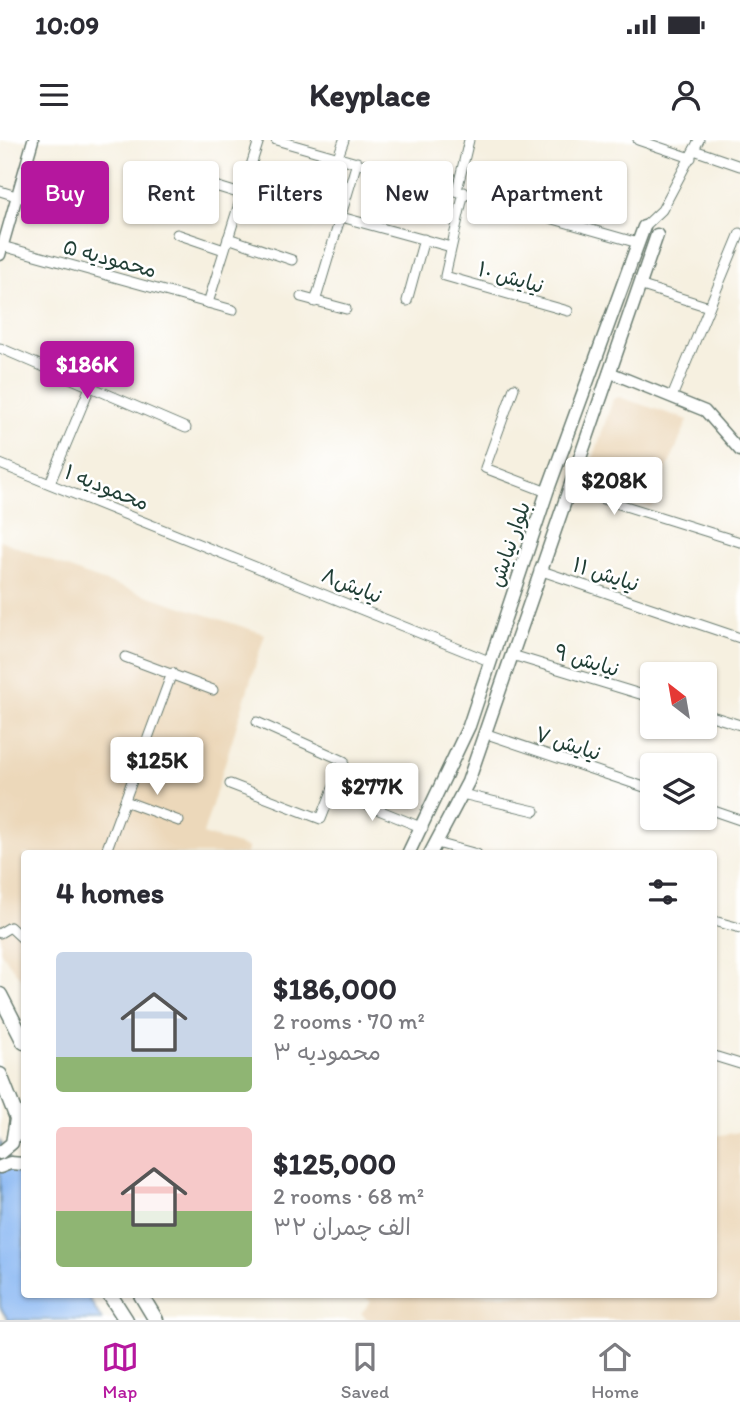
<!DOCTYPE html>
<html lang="en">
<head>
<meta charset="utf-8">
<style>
	body { margin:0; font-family:Itim,"Playpen Sans Arabic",sans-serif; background:#f7f7f7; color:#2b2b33; height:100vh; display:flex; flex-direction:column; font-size:26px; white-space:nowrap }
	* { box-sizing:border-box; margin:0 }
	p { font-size:23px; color:#7c7c81 }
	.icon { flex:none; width:38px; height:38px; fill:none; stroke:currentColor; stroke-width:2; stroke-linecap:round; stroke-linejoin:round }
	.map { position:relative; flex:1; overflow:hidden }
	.details { position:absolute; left:21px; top:710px; width:696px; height:448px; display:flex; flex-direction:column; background:#fff; border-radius:7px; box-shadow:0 2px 5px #0004 }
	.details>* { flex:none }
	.banner { position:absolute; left:21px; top:21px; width:698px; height:63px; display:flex; gap:14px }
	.needle { width:46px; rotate:329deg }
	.tools { position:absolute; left:640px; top:522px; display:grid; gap:14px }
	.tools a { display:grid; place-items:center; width:77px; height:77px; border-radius:7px; background:#fff; box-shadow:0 2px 5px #0004; font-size:35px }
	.price { position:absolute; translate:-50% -60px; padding:0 16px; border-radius:7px; background:#fff; color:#222; font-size:23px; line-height:46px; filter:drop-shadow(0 2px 4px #0008) }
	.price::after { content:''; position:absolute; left:50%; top:42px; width:21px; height:16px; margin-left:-10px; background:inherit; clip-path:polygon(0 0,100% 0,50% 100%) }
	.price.selected { background:#b5179e; color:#fff }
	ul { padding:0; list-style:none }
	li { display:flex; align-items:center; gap:21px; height:175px; padding:0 35px }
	li span { display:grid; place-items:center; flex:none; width:196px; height:140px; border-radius:7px; color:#555 }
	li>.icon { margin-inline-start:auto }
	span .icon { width:84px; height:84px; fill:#fffc; stroke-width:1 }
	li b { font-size:30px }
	h2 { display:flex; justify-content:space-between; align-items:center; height:84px; padding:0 35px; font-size:30px }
	.tag { padding:0 24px; border-radius:7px; background:#fff; box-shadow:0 2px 5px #0004; font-size:24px; line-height:63px }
	.tag.selected { background:#b5179e; color:#fff }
	.status { display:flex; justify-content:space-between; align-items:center; height:49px; padding:0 35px; background:#fff; direction:ltr }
	.status svg { height:19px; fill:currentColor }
	header { display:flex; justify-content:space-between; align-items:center; height:91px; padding:0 35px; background:#fff; font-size:32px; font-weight:800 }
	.tabs { display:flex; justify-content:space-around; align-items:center; height:98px; border-top:2px solid #e1e1e2; background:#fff; font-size:19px; color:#7c7c81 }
	.tabs a { display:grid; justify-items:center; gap:4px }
	.tabs .selected { color:#b5179e }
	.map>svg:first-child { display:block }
</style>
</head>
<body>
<div class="status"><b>10:09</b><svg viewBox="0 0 49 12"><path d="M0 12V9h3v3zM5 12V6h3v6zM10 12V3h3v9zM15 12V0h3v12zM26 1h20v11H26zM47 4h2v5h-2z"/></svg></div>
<header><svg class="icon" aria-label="menu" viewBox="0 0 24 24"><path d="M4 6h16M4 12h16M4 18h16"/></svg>Keyplace<svg class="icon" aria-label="person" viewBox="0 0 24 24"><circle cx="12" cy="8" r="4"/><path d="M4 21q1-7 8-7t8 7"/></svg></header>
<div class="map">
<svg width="740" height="1180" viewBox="0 0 740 1180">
	<rect width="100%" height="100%" fill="#fff"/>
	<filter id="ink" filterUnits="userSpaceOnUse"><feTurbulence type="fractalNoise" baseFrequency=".0143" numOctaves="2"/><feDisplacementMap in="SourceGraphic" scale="14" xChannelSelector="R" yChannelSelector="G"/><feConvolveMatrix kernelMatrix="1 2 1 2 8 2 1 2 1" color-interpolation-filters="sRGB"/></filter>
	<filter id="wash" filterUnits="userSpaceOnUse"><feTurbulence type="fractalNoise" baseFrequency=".00686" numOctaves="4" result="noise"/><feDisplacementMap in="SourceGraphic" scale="28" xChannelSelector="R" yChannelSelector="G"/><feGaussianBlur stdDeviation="1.57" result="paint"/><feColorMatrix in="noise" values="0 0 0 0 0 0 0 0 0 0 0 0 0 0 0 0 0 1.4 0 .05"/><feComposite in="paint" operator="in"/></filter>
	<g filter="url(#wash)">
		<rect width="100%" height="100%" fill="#f6f0e0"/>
		<!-- built -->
		<g fill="#ecd8ba">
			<path d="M619 257 688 280 651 367 584 346 613 259Z"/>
			<path d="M0 400 85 435 265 494 203 694 248 708 246 714H24V843L0 811Z"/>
			<path d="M740 992V1180H368L361 1173 371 1162 364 1155H714V996Z"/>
		</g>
		<!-- water -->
		<path fill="#87b6f2" stroke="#537a93" stroke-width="2" d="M0 1002 24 1045V1155H87L102 1180H8L0 1167Z"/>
	</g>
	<g filter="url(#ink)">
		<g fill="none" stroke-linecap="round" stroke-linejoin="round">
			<defs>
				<g id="minor">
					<path d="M276 0 638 103"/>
					<path d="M638 0 691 18"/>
					<path d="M694 10 740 26"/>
					<path d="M338 17 344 0"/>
					<path d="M186 37 241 54"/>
					<path d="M242 50 299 70"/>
					<path d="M457 50 469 0"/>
					<path d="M0 51 86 78"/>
					<path d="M464 52 445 136 568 171"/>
					<path d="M341 77 451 107"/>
					<path d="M644 87 662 70 699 0"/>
					<path d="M177 94 224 110"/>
					<path d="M228 98 292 120"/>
					<path d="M2 106 233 170"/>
					<path d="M639 145 709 167"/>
					<path d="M301 157 346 169"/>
					<path d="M407 161 424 99"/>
					<path d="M315 162 357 22"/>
					<path d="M208 163 259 0"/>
					<path d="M0 208 186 288"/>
					<path d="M514 248 485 328 547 352"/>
					<path d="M672 257 740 93"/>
					<path d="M0 324 489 521"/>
					<path d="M50 343 90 247"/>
					<path d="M568 348 740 402"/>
					<path d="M539 430 740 498"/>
					<path d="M512 515 653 558"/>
					<path d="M125 517 213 550"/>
					<path d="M705 574 740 585"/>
					<path d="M484 593 653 650"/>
					<path d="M230 644 321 679 344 621 257 582"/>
					<path d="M332 651 423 688"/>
					<path d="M462 654 535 671"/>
					<path d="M125 661 179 681"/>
					<path d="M705 668 740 680"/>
					<path d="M437 703 477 714"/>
					<path d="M105 714 172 533"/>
					<path d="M714 781 740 788"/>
					<path d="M0 793 10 787 24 800"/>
					<path d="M714 916 740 924"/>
				</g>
				<g id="tertiary">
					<path d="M0 115 33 0"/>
					<path d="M609 232 705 271 740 311"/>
				</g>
				<g id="secondary">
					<path d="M408 714 469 586 547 352 644 87"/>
					<path d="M430 714 468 642 657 95"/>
					<path d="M0 1013 12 1003 16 979"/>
					<path d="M0 1027 10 1023 24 1024"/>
				</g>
				<g id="primary">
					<path d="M0 855 24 902"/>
					<path d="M0 935 24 996"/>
					<path d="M110 1155 126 1180"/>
					<path d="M141 1155 156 1180"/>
				</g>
			</defs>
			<!-- minor casing -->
			<use href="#minor" stroke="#6a7c70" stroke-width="11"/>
			<!-- tertiary casing -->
			<use href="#tertiary" stroke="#6a7c70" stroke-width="13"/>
			<!-- secondary casing -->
			<use href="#secondary" stroke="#6a7c70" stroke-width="15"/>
			<!-- primary casing -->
			<use href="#primary" stroke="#6a7c70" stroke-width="17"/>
			<!-- minor -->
			<use href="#minor" stroke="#fff" stroke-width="9"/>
			<!-- tertiary -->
			<use href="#tertiary" stroke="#fff" stroke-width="10"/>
			<!-- secondary -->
			<use href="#secondary" stroke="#fff" stroke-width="12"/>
			<!-- primary -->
			<use href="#primary" stroke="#fff" stroke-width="14"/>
		</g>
	</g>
	<g text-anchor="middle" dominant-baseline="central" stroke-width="5" stroke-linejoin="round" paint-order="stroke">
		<!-- street labels -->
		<g font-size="21" fill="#1f3d34" stroke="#fff">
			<text transform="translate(110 118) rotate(15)">۵ محمودیه</text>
			<text transform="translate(511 137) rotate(16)">نیایش ۱۰</text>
			<text transform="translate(107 347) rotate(22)">۱ محمودیه</text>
			<text transform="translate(509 404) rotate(-71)">بلوار نیایش</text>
			<text transform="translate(606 434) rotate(18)">نیایش ۱۱</text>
			<text transform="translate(352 445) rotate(22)">نیایش۸</text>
			<text transform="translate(587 520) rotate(17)">نیایش ۹</text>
			<text transform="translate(568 603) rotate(18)">نیایش ۷</text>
		</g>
	</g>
</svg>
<div class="tools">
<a><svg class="needle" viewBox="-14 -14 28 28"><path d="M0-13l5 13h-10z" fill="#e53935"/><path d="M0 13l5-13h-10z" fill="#7c7c81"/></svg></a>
<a><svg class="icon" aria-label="layers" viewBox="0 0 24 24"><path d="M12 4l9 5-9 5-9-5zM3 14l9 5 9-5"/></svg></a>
</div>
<b class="price selected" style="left:87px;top:261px">$186K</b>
<b class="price" style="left:614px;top:377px">$208K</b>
<b class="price" style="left:157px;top:657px">$125K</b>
<b class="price" style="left:372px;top:683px">$277K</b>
<div class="banner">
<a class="tag selected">Buy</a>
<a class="tag">Rent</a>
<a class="tag">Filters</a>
<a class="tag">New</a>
<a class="tag">Apartment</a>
</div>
<section class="details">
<h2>4 homes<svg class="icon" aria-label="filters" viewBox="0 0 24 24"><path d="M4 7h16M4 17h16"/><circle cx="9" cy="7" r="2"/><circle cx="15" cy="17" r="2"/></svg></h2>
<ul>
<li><span style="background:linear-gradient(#c9d6e8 75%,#8fb573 0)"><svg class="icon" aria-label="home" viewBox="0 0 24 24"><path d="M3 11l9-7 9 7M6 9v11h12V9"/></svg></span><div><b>$186,000</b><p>2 rooms · 70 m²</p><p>۳ محمودیه</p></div></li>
<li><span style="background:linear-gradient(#f6c9c9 60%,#8fb573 0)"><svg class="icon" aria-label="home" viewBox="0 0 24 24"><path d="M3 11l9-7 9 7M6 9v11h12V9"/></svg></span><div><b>$125,000</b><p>2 rooms · 68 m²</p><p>۳۲ الف چمران</p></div></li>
</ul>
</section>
</div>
<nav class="tabs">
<a class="selected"><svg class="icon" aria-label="map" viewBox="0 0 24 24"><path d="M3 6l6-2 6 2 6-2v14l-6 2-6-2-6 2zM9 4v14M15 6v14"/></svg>Map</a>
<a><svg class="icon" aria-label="saved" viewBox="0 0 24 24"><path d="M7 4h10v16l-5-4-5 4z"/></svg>Saved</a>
<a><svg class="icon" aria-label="home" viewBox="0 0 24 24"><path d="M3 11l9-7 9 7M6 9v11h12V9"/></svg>Home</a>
</nav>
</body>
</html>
